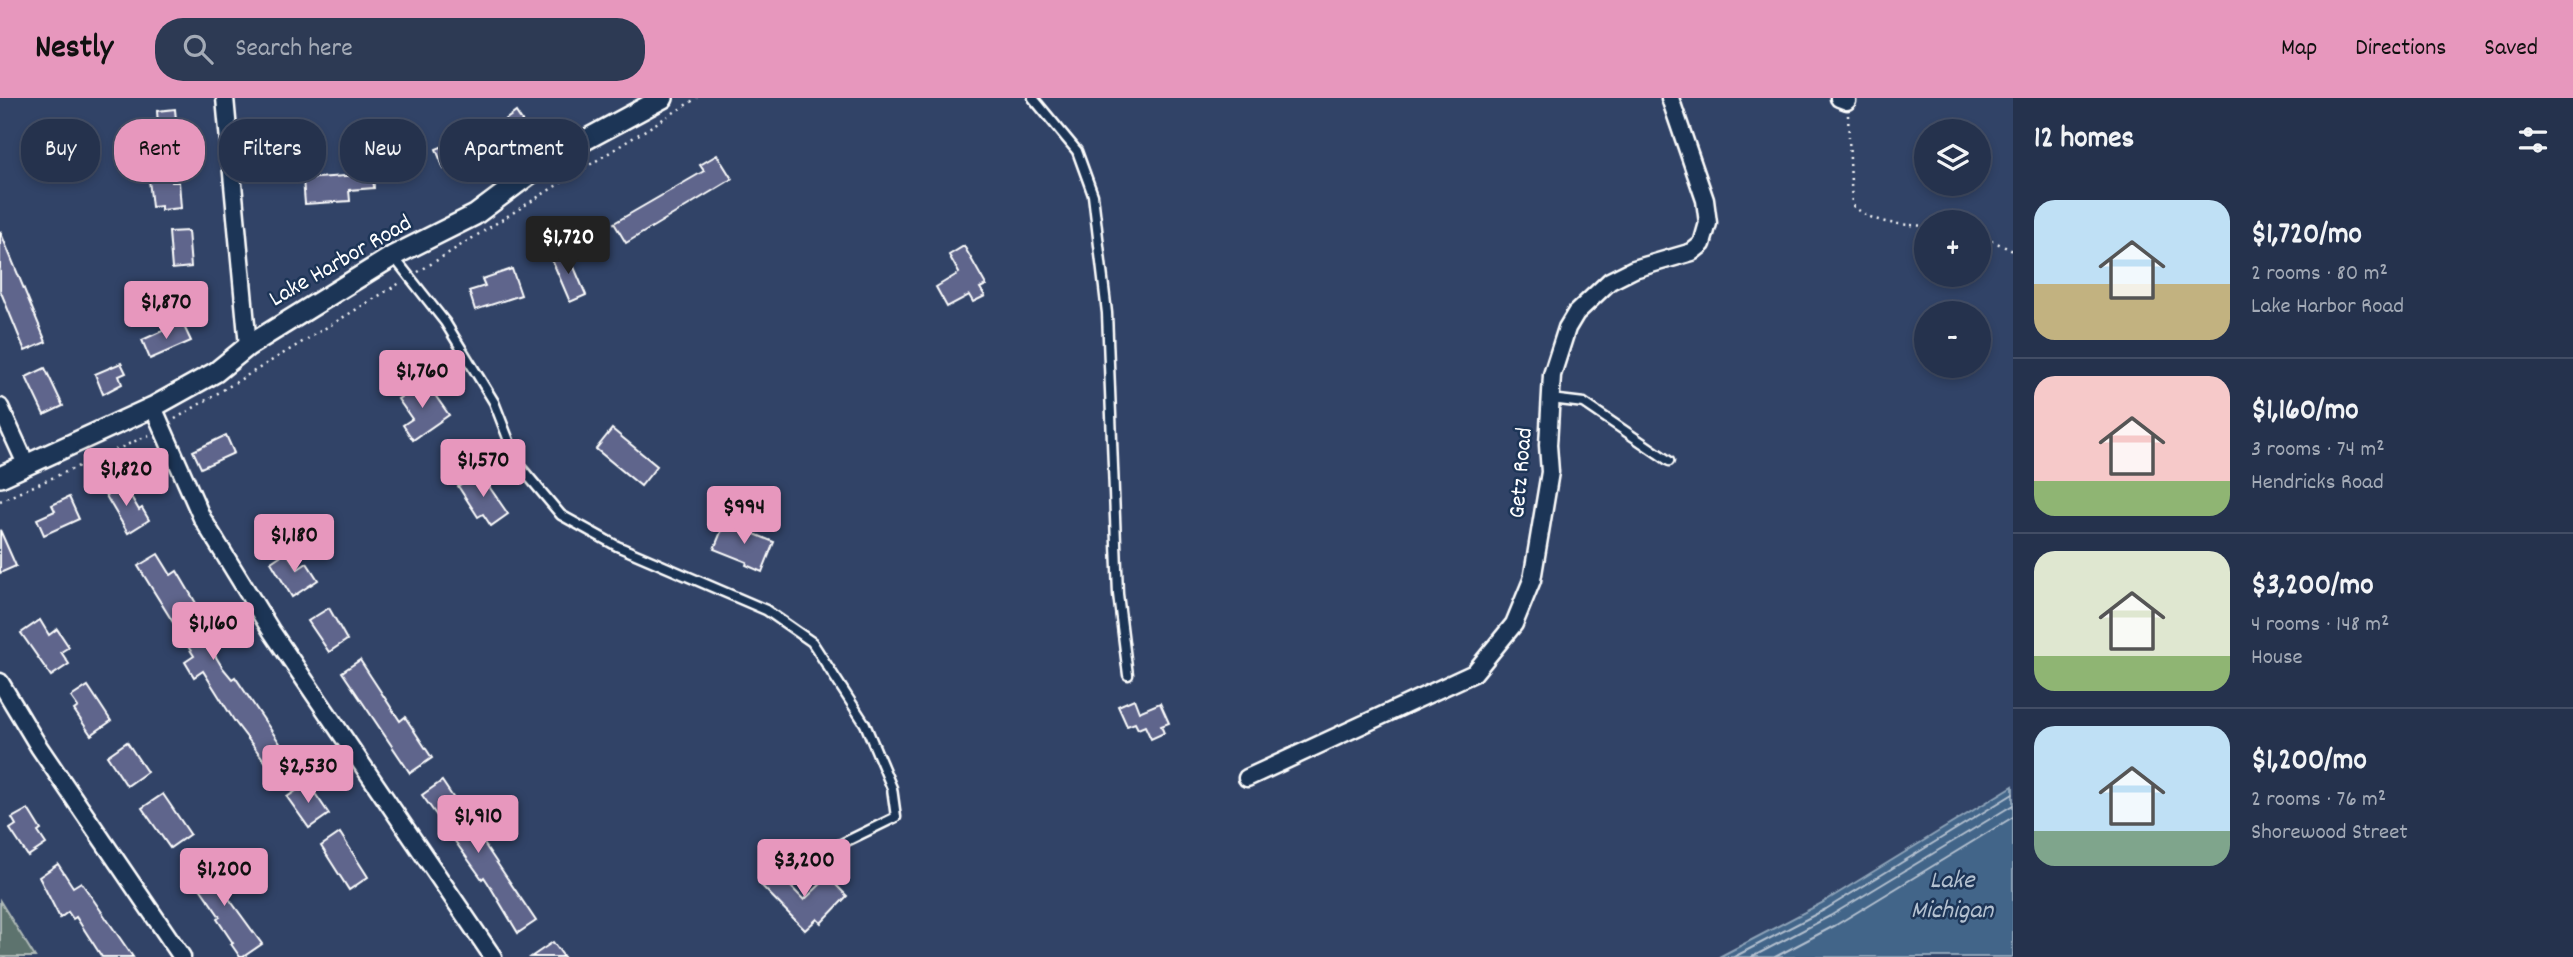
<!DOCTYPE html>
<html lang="en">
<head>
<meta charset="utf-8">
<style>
	body { margin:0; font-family:Dekko,sans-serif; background:#2d3a54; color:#f1f3f6; height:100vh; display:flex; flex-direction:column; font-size:26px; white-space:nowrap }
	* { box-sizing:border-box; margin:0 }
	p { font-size:23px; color:#a3aab6 }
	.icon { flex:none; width:38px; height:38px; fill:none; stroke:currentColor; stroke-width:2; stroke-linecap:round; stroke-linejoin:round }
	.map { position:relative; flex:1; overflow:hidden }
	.drawer { display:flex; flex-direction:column; background:#25324d; width:560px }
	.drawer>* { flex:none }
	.guide { position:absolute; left:21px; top:21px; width:665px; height:63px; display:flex; gap:14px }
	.fabs { position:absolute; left:1914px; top:21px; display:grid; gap:14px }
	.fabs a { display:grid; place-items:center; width:77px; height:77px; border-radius:50%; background:#25324d; box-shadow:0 4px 10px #0003,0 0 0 2px #424d65; font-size:35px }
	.price { position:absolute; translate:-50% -60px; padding:0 16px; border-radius:7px; background:#e797bd; color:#111; font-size:23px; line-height:46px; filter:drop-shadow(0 2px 4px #0008) }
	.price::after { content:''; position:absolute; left:50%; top:42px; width:21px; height:16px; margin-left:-10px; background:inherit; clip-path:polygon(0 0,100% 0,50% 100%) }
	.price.on { background:#222; color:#fff }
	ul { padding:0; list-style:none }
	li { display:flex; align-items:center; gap:21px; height:175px; padding:0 21px }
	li+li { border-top:2px solid #424d65 }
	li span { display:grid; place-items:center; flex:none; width:196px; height:140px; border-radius:21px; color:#555 }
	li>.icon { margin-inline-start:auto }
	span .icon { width:84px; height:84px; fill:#fffc; stroke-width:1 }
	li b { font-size:30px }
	h2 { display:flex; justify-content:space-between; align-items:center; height:84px; padding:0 21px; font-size:30px }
	.tag { padding:0 24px; border-radius:28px; background:#25324d; box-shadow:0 4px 10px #0003,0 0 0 2px #424d65; font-size:24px; line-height:63px }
	.tag.on { background:#e797bd; color:#111 }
	header { display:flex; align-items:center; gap:42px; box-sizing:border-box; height:98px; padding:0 35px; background:#e797bd; color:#111 }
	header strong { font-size:33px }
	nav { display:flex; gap:38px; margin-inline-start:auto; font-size:24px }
	.search { width:490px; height:63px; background:#2d3a54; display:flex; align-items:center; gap:18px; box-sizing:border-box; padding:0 24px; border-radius:28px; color:#a3aab6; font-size:26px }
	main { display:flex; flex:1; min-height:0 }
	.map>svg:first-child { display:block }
</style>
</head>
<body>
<header>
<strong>Nestly</strong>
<div class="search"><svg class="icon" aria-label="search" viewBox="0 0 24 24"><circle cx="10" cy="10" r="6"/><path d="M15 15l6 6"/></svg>Search here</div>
<nav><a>Map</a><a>Directions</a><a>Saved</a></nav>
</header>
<main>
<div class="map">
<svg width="2013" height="859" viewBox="0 0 2013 859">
	<rect width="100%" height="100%" fill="#314367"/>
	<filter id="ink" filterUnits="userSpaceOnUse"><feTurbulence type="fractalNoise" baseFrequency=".0143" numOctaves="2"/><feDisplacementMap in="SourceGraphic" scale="14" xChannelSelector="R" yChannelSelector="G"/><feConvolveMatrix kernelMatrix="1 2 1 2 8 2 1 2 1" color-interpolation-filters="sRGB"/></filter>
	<g filter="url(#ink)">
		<!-- green -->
		<path fill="#5d736e" stroke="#aeb9b6" stroke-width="2" d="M0 803 35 859H0Z"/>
		<!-- water -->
		<path fill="#436589" stroke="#8ea3b8" stroke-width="2" d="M2013 688V859H1719L1822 805Z"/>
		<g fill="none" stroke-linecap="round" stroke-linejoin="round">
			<!-- shore -->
			<g stroke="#b4c1d0" stroke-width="2">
				<path d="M1734 859 1826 811 2013 696"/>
				<path d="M1752 859 1830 818 2013 707"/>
				<path d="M1775 859 1836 827 2013 719"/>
			</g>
		</g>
		<!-- building -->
		<g fill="#5f658c" stroke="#fff" stroke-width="2">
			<path d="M175 11 179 54 169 55 172 84H179L181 110 161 112V108L152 109 143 27 158 26 157 13Z"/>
			<path d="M516 14 529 34 517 41 505 22Z"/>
			<path d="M471 37 478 57 444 71 436 51Z"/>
			<path d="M717 57 732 81 626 145 614 125 704 73 700 67Z"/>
			<path d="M373 76 374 90 349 92 350 103 305 106 303 81Z"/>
			<path d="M0 133 46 244 25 253 0 192Z"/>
			<path d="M188 133 191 169 172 171 169 134Z"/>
			<path d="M964 148 986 187 980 190 985 198 973 204 969 197 947 209 936 189 959 175 949 157Z"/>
			<path d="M560 150 566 164 571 162 586 197 570 204 549 155Z"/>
			<path d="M512 171 521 197 475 212 469 193 485 188 482 181Z"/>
			<path d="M182 224 191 243 150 261 142 242Z"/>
			<path d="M121 265 126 275 119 278 122 286 103 296 95 276Z"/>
			<path d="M45 270 63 308 44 317 26 279Z"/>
			<path d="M425 283 449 317 413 342 403 327 412 321 398 301Z"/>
			<path d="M612 331 657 368 641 388 596 351Z"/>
			<path d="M226 337 234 355 201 370 193 353Z"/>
			<path d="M479 374 508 416 491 428 483 416 478 419 458 388Z"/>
			<path d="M123 385 139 412 142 410 149 422 128 435 105 396Z"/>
			<path d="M69 399 79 421 44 437 37 421 55 413 52 407Z"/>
			<path d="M725 424 774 444 762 474 746 467 747 464 714 451Z"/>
			<path d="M0 432 16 468 0 475Z"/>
			<path d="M286 454 298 471 307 465 318 482 292 499 271 464Z"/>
			<path d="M158 456 171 477 177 473 219 544 210 549 222 569 232 581 235 579 294 666 277 679 235 624 203 573 194 579 185 564 194 558 138 468Z"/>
			<path d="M329 510 347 542 329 554 308 523Z"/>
			<path d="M40 522 49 537 57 531 69 549 61 554 69 566 51 578 21 535Z"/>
			<path d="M360 562 400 623 405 619 432 660 410 675 342 574Z"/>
			<path d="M88 588 111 623 91 637 74 612 78 609 71 599Z"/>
			<path d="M1134 601 1139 614 1160 605 1169 625 1161 628 1164 635 1151 641 1145 628 1138 631 1135 625 1127 628 1118 608Z"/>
			<path d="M127 644 147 674 127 688 107 658Z"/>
			<path d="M442 683 536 823 518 835 488 785 484 779 482 781 422 697Z"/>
			<path d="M308 685 329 716 309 730 287 699Z"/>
			<path d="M163 696 190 736 170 750 142 710Z"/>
			<path d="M28 711 41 732 38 734 46 746 28 758 10 731 16 727 12 720Z"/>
			<path d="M340 735 368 779 349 792 321 748Z"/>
			<path d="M204 758 225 789 222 791 262 846 243 859H240L231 846 233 845 217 821 220 819 186 770Z"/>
			<path d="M58 766 73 789 81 784 133 859H102L76 819 73 821 68 814 60 820 39 779Z"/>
			<path d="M774 771 804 802 828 779 847 798 821 825 817 821 805 832 759 785Z"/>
			<path d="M553 844 564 859H531Z"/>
		</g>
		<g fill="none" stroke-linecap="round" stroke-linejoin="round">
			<defs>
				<g id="service">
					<path d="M1033 0 1077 53 1093 97 1107 215 1118 496 1128 577"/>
					<path d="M393 158 445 224 494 304 518 366 561 417 617 448 766 512 812 544 865 626 892 690 896 719 808 762"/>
					<path d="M1551 301 1584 305 1669 363"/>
				</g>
				<g id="minor">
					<path d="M225 0 248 248"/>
					<path d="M1839 0 1847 3"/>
					<path d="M0 309 26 366"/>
					<path d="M153 309 202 420 272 534 493 859"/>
					<path d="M0 584 39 649 182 859"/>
					<path d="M1247 680 1474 575 1514 526 1532 482 1550 374 1548 347 1552 277 1567 230 1576 215 1610 183 1634 171 1692 154 1702 146 1708 125 1705 102 1670 0"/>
				</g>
				<path id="tertiary" d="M0 379 153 309 216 274 248 248 393 158 475 117 550 61 663 0"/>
			</defs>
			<!-- service casing -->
			<use href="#service" stroke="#fff" stroke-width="13"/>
			<!-- minor casing -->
			<use href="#minor" stroke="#fff" stroke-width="21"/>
			<!-- tertiary casing -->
			<use href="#tertiary" stroke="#fff" stroke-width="24"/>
			<!-- path -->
			<g stroke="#fff" stroke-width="2.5" stroke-dasharray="2 5" stroke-linecap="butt">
				<path d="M673 15 697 0"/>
				<path d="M1848 17 1852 107C1875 127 1897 126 1927 128"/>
				<path d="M1979 136 2013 153"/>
				<path d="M418 174 668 18"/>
				<path d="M175 321 400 185"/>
				<path d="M0 403 149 337"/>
			</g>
			<!-- service -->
			<use href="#service" stroke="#1d3557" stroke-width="8"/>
			<!-- minor -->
			<use href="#minor" stroke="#1d3557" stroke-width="16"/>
			<!-- tertiary -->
			<use href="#tertiary" stroke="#1d3557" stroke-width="19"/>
		</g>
	</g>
	<g text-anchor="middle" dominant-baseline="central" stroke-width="5" stroke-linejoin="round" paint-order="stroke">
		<!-- street labels -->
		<g font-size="24" fill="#fff" stroke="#1d3557">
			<text transform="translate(341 164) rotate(-30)">Lake Harbor Road</text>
			<text transform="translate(1522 375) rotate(-85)">Getz Road</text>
		</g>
		<!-- water labels -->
		<g font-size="26" font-style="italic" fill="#b4c1d0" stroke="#1d3557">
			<text x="1952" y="783">Lake<tspan x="1952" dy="30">Michigan</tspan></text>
		</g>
	</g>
</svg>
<div class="fabs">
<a><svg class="icon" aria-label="layers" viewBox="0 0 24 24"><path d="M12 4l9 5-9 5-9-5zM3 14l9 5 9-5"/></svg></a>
<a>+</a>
<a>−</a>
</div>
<b class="price on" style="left:568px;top:178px">$1,720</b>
<b class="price" style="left:166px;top:243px">$1,870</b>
<b class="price" style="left:422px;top:312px">$1,760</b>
<b class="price" style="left:483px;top:401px">$1,570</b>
<b class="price" style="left:126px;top:410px">$1,820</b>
<b class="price" style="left:744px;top:448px">$994</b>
<b class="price" style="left:294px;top:476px">$1,180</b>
<b class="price" style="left:213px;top:564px">$1,160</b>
<b class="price" style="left:308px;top:707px">$2,530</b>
<b class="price" style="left:478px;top:757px">$1,910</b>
<b class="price" style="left:804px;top:801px">$3,200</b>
<b class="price" style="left:224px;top:810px">$1,200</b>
<div class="guide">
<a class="tag">Buy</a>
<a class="tag on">Rent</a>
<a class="tag">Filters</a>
<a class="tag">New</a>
<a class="tag">Apartment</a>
</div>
</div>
<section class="drawer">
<h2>12 homes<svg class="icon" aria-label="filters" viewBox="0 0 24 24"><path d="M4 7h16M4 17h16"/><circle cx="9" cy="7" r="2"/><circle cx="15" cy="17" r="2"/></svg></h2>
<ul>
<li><span style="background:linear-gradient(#bfe0f5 60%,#c2b280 0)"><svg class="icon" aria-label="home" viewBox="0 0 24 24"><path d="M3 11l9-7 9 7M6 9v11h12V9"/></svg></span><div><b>$1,720/mo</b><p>2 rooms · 80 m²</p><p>Lake Harbor Road</p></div></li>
<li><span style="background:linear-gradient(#f6c9c9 75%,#8fb573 0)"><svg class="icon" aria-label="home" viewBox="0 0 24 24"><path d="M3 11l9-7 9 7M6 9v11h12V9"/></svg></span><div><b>$1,160/mo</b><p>3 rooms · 74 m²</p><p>Hendricks Road</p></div></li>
<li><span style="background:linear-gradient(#dfe7d0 75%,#8fb573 0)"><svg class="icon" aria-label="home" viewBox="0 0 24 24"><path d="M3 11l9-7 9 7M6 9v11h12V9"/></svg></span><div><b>$3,200/mo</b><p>4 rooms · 148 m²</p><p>House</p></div></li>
<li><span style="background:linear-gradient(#bfe0f5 75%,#7fa58c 0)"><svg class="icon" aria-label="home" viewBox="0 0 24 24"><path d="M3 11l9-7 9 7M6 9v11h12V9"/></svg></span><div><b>$1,200/mo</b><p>2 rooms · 76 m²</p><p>Shorewood Street</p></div></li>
</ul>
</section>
</main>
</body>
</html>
